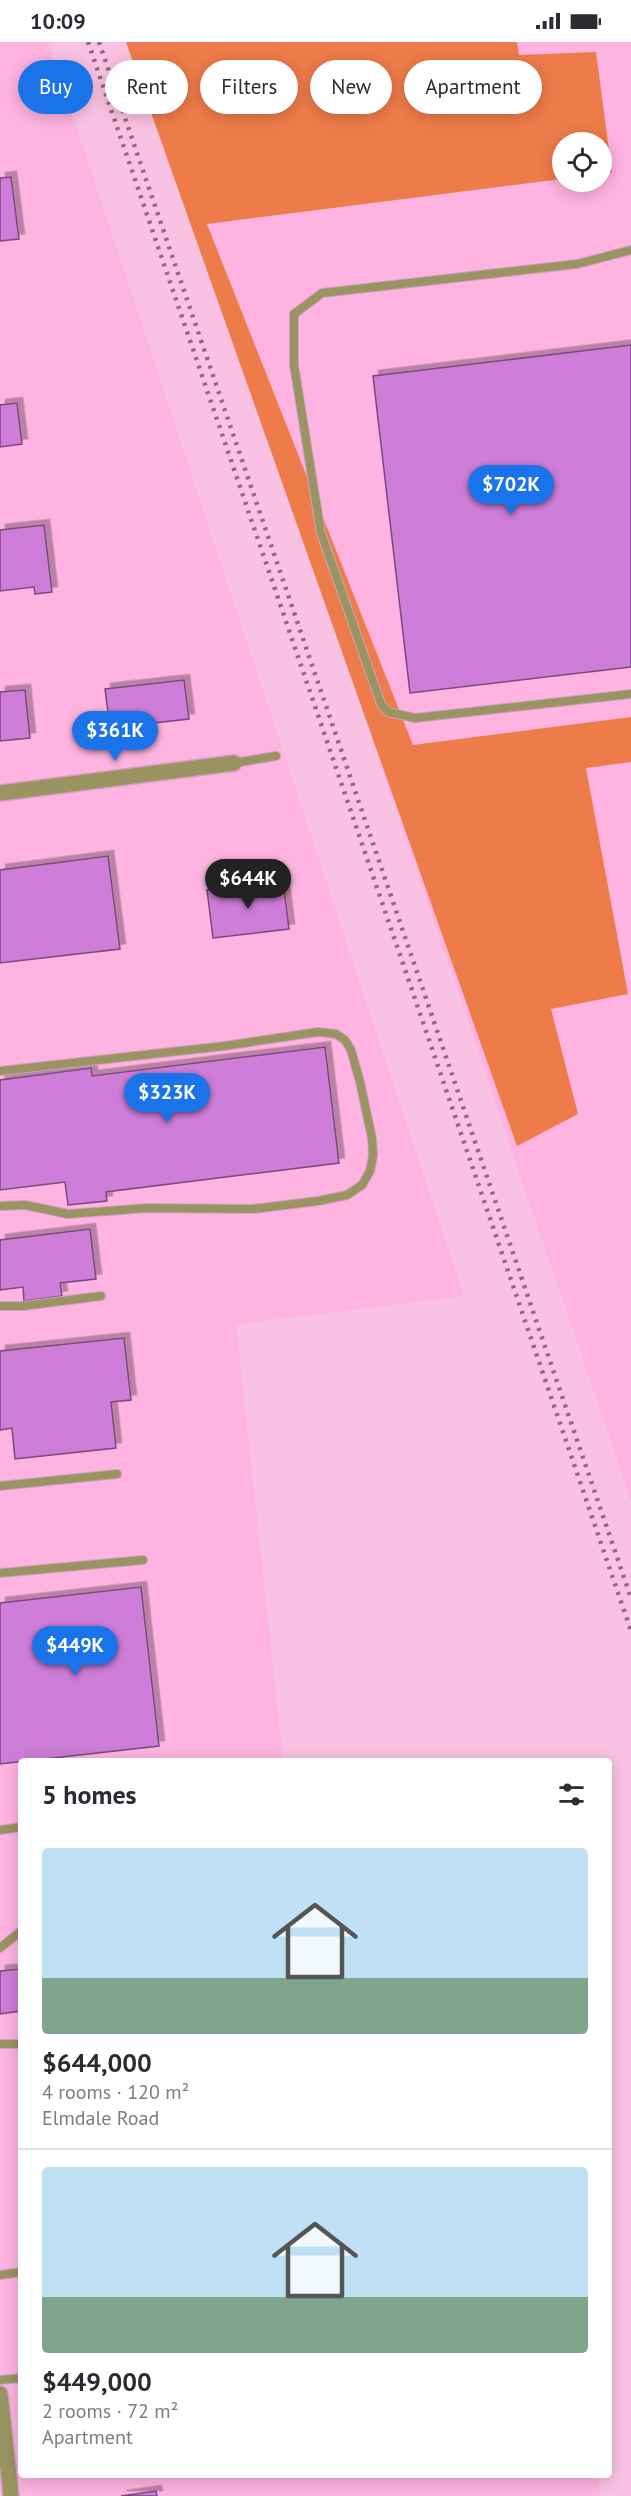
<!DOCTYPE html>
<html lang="en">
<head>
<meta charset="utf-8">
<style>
	body { margin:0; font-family:"PT Sans",sans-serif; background:#f7f7f7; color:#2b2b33; height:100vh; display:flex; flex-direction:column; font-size:22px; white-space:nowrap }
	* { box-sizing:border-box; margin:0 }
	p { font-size:20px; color:#7c7c81 }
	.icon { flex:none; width:33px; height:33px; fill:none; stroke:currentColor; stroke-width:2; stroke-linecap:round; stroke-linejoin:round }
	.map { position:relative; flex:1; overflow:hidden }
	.drawer { position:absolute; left:18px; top:1716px; width:594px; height:720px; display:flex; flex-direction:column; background:#fff; border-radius:6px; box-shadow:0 3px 15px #0003 }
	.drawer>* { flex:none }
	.guide { position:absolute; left:18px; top:18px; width:596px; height:54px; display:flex; gap:12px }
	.controls { position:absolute; left:552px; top:90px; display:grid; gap:12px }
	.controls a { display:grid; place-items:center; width:60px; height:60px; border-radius:50%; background:#fff; box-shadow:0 3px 15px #0003; font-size:30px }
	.price { position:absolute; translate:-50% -51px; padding:0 14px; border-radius:21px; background:#1a73e8; color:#fff; font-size:20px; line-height:39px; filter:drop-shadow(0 2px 3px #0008) }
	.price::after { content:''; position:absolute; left:50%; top:36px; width:18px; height:14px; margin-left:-9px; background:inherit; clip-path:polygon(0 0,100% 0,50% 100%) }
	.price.active { background:#222; color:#fff }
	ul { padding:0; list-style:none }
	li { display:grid; align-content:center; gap:12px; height:318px; padding:0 24px }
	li+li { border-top:2px solid #e1e1e2 }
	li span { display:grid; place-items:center; height:186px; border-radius:6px; color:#555 }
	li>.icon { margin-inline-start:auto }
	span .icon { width:108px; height:108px; fill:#fffc; stroke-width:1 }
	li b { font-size:26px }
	h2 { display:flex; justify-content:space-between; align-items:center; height:72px; padding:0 24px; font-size:26px }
	.tag { padding:0 21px; border-radius:27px; background:#fff; box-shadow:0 3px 15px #0003; font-size:21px; line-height:54px }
	.tag.active { background:#1a73e8; color:#fff }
	.status { display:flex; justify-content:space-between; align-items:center; height:42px; padding:0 30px; background:#fff; direction:ltr }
	.status svg { height:16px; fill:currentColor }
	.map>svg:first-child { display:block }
</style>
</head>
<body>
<div class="status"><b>10:09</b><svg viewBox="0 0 49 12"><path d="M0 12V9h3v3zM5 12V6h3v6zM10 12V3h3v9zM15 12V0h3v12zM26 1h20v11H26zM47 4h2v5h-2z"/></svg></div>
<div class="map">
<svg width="631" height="2454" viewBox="0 0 631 2454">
	<defs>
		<filter id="shadow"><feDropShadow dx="5.5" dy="-5.5" stdDeviation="0" flood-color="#0004"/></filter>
	</defs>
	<rect width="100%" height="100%" fill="#f9c2e2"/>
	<!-- built -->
	<g fill="#feb3e0" fill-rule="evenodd">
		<path d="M0 0H48L464 1254 236 1282 283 1719H21V2433H597L600 2454H0Z"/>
		<path d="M135 0H631V1459ZM562 100H602V140H562Z"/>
	</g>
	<!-- forest -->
	<path fill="#ee7b4a" d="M126 0H517L519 13 596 10 612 131 602 132V100H562V137L207 182 413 703 631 675V720L586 726 628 952 551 967 578 1072 517 1104Z"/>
	<!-- building -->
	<g fill="#ce7dd8" stroke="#774a7c" stroke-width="1.5" filter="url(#shadow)">
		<path d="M11 135 19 197 0 199V136Z"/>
		<path d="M631 303V625L410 651 373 334Z"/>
		<path d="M17 361 22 402 0 405V363Z"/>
		<path d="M44 483 52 550 35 552 34 545 0 549V488Z"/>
		<path d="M184 638 189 677 110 686 105 647Z"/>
		<path d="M25 648 30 696 0 699V650Z"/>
		<path d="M108 814 120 907 0 921V828Z"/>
		<path d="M283 839 289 887 213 896 207 848Z"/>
		<path d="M325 1005 339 1121 106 1150 107 1159 68 1163 65 1140 0 1148V1038L91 1026 92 1034Z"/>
		<path d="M90 1187 96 1237 60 1241 62 1254 24 1259 23 1245 0 1248V1198Z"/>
		<path d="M124 1296 131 1358 111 1360 116 1406 15 1417 12 1386 0 1388V1309Z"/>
		<path d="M141 1545 159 1704 0 1722V1561Z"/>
		<path d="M21 1927V1969L0 1972V1929Z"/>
		<path d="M156 2449 157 2454H121Z"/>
	</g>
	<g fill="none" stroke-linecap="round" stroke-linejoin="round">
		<defs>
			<g id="lane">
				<path d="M631 208 577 222 322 251 294 272V323L321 491 381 662 388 670 415 676 631 652"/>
				<path d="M234 721 276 714"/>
				<path d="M0 1029 224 1004 318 990 336 992 345 998 351 1008 360 1040 372 1096 373 1114 370 1129 362 1143 347 1153 318 1159 253 1167 148 1166 68 1172 25 1163 0 1164"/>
				<path d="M0 1264H23L101 1254"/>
				<path d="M0 1444 117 1432"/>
				<path d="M0 1531 143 1518"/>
				<path d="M0 1788 21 1785"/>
				<path d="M0 1906 21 1889"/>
				<path d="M0 2002H21"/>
				<path d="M0 2233 21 2230"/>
				<path d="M0 2338 21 2336"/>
			</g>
			<g id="street">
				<path d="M0 751 234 721"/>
				<path d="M0 2352 11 2454"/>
			</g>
		</defs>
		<!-- lane casing -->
		<use href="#lane" stroke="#d2a1be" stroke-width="10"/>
		<!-- street casing -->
		<use href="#street" stroke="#d2a1be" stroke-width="18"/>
		<!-- lane -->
		<use href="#lane" stroke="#999461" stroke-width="8"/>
		<!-- street -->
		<use href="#street" stroke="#999461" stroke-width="15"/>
		<!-- rail -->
		<g stroke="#906980" stroke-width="4.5" stroke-dasharray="3 6" stroke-linecap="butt">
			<path d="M88 0 631 1589"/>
			<path d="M99 0 631 1556"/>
		</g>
	</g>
</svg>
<div class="controls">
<a><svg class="icon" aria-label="locate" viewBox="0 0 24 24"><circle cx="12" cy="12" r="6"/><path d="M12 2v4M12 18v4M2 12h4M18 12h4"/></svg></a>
</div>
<b class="price" style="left:511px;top:474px">$702K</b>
<b class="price" style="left:115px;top:720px">$361K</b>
<b class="price active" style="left:248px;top:868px">$644K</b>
<b class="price" style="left:167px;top:1082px">$323K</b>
<b class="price" style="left:75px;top:1635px">$449K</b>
<div class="guide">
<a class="tag active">Buy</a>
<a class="tag">Rent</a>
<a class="tag">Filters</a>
<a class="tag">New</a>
<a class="tag">Apartment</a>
</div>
<section class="drawer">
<h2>5 homes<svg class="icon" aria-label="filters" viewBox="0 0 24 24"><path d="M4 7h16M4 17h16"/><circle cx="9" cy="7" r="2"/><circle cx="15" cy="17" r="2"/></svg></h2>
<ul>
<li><span style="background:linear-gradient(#bfe0f5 70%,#7fa58c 0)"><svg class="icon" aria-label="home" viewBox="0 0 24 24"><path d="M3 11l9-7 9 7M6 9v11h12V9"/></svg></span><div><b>$644,000</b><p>4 rooms · 120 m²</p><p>Elmdale Road</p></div></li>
<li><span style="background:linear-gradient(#bfe0f5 70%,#7fa58c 0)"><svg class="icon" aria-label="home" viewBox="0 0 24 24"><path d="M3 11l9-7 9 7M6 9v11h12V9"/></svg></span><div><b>$449,000</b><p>2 rooms · 72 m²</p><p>Apartment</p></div></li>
</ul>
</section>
</div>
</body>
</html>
